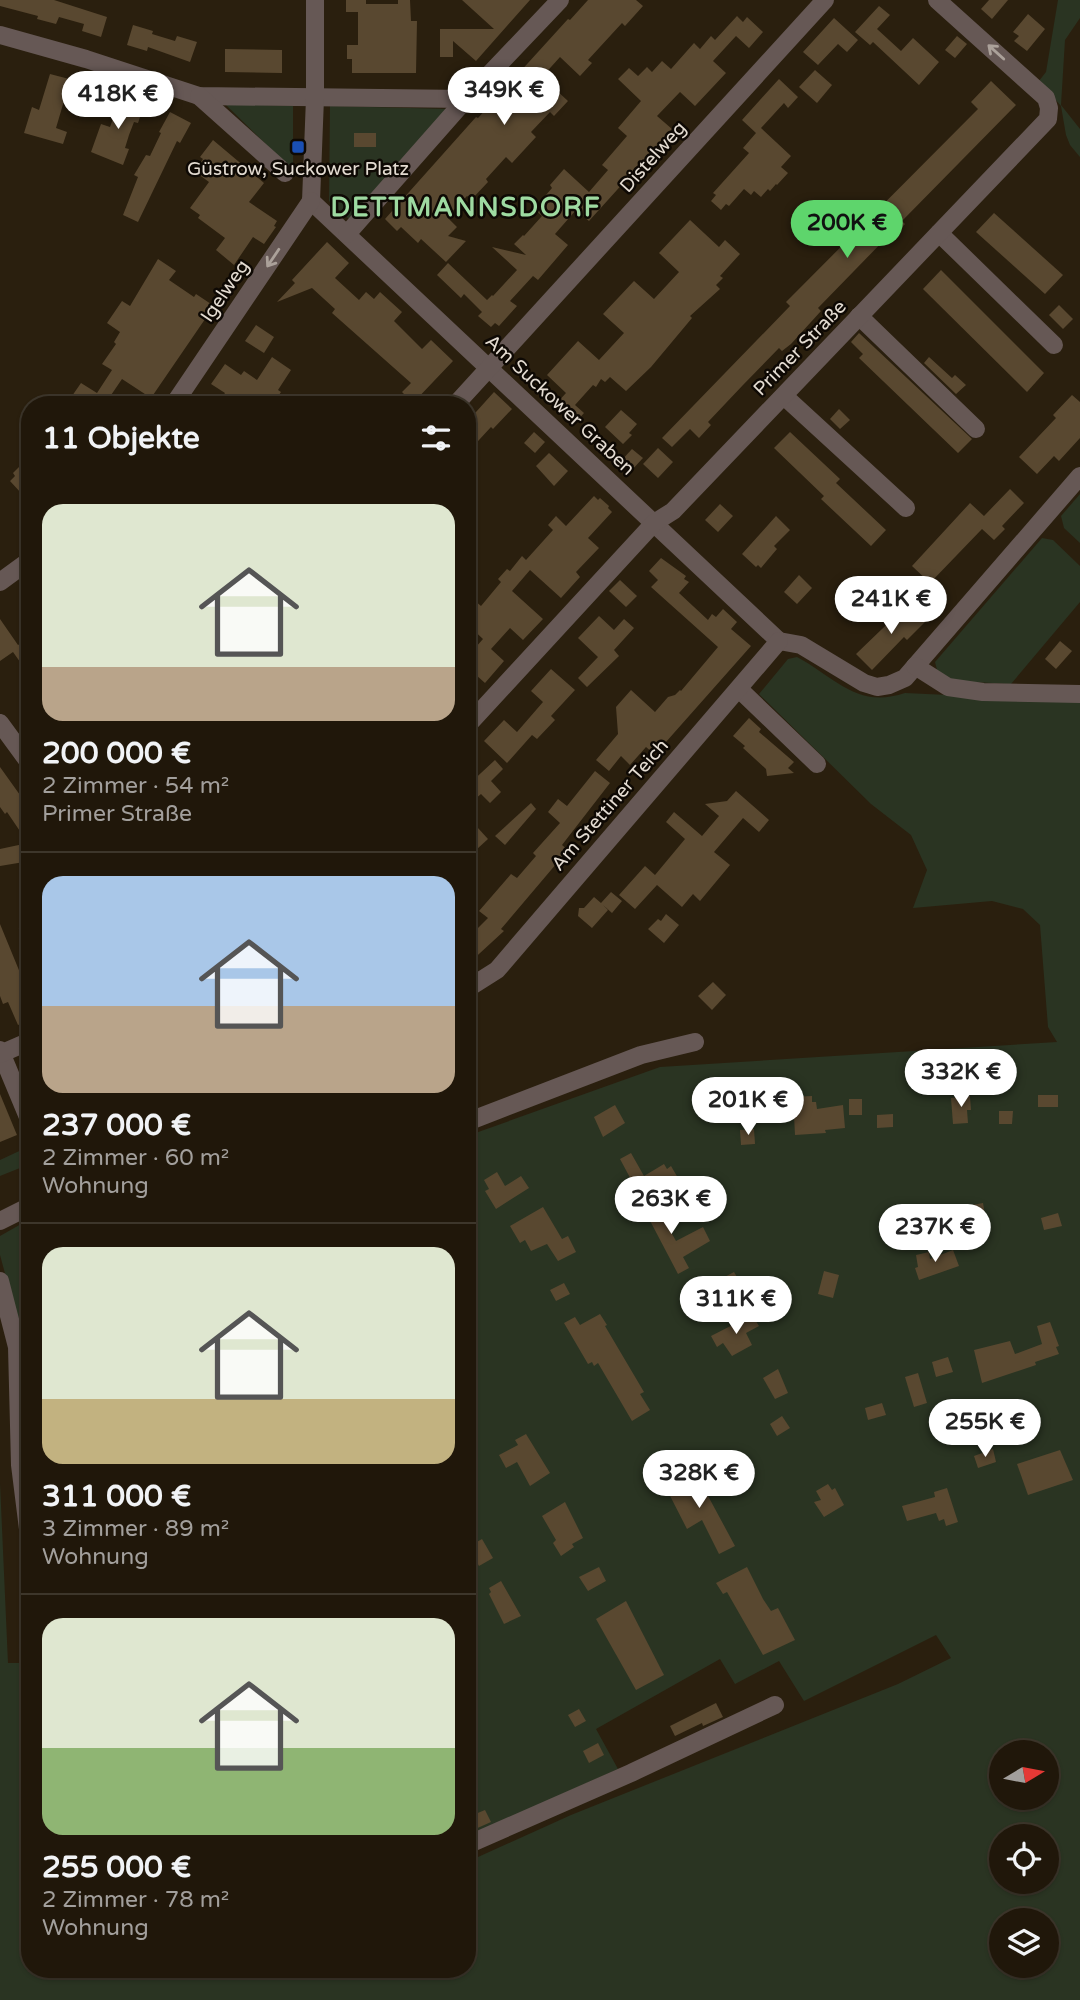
<!DOCTYPE html>
<html lang="de">
<head>
<meta charset="utf-8">
<style>
	body { margin:0; font-family:"Varela Round",sans-serif; background:#2d2418; color:#f1f3f6; height:100vh; display:flex; flex-direction:column; font-size:26px; white-space:nowrap }
	* { box-sizing:border-box; margin:0 }
	p { font-size:23px; color:#a29f9c }
	.icon { flex:none; width:38px; height:38px; fill:none; stroke:currentColor; stroke-width:2; stroke-linecap:round; stroke-linejoin:round }
	.map { position:relative; flex:1; overflow:hidden }
	.details { position:absolute; left:21px; top:396px; width:455px; height:1582px; display:flex; flex-direction:column; background:#20170a; border-radius:28px; box-shadow:0 2px 5px #0004,0 0 0 2px #3d362b }
	.details>* { flex:none }
	.needle { width:46px; rotate:80deg }
	.buttons { position:absolute; left:989px; top:1740px; display:grid; gap:14px }
	.buttons a { display:grid; place-items:center; width:70px; height:70px; border-radius:50%; background:#20170a; box-shadow:0 2px 5px #0004,0 0 0 2px #3d362b; font-size:35px }
	.price { position:absolute; translate:-50% -60px; padding:0 16px; border-radius:24px; background:#fff; color:#222; font-size:23px; line-height:46px; filter:drop-shadow(0 2px 4px #0008) }
	.price::after { content:''; position:absolute; left:50%; top:42px; width:21px; height:16px; margin-left:-10px; background:inherit; clip-path:polygon(0 0,100% 0,50% 100%) }
	.price.on { background:#5ed56c; color:#111 }
	ul { padding:0; list-style:none }
	li { display:grid; align-content:center; gap:14px; height:371px; padding:0 21px }
	li+li { border-top:2px solid #3d362b }
	li span { display:grid; place-items:center; height:217px; border-radius:21px; color:#555 }
	li>.icon { margin-inline-start:auto }
	span .icon { width:126px; height:126px; fill:#fffc; stroke-width:1 }
	li b { font-size:30px }
	h2 { display:flex; justify-content:space-between; align-items:center; height:84px; padding:0 21px; font-size:30px }
	.map>svg:first-child { display:block }
</style>
</head>
<body>
<div class="map">
<svg width="1080" height="2000" viewBox="0 0 1080 2000">
	<rect width="100%" height="100%" fill="#2a1f0e"/>
	<!-- green -->
	<g fill="#2a3422" fill-rule="evenodd">
		<path d="M1058 0H1080V18L1065 40 1061 105 1080 129V157L1070 145 1066 135 1061 106 1039 81 1046 72Z"/>
		<path d="M225 104 293 106V171Z"/>
		<path d="M330 106 451 109 350 220 329 201Z"/>
		<path d="M1080 494V543L1064 528 1061 516Z"/>
		<path d="M1042 538 1053 540 1080 566V602L1011 684 953 681 937 670 935 662Z"/>
		<path d="M797 657C836 678 857 709 905 693L1080 701V2000H0V1483L8 1663H30V1969H467V1862L571 1815 898 1684 951 1658 936 1635 804 1701 779 1661 735 1684 720 1659 596 1729 618 1769 467 1837V1136L660 1067 1057 1042 1048 1027 1040 925 1023 909 992 901 913 908 927 870 911 835 871 804 759 694 788 659ZM1001 1752H1046V1797H1001ZM1001 1836H1046V1881H1001ZM1001 1920H1046V1965H1001Z"/>
		<path d="M30 1146V1164L0 1176V1160Z"/>
		<path d="M30 1219V1494L26 1462 25 1347 0 1255V1236Z"/>
	</g>
	<!-- building -->
	<g fill="#594830">
		<path d="M0 0H54L107 17 101 37 82 31 84 24 59 17 56 24 37 19 38 16 0 6Z"/>
		<path d="M346 0H366V4H398V0H410L411 21H417L416 73H352V59H347V45H358V12H346Z"/>
		<path d="M462 0H530L476 61 453 41V57H440V29H494Z"/>
		<path d="M588 0H636L643 6 625 26 622 23 588 60 592 63 580 76 560 57 542 77 568 101 554 116 550 112 531 132 536 137 512 163 506 157 486 179 488 182 472 199 467 196 447 217 457 227 448 236 466 241 446 262 421 239 418 243 401 227 397 231 385 219 476 117 478 118 568 19 570 20Z"/>
		<path d="M989 0H1008L992 19 981 9Z"/>
		<path d="M879 6 890 15 877 29 901 51 913 38 939 62 919 85 873 42 870 45 855 32Z"/>
		<path d="M1028 14 1045 29 1027 51 1014 41 1019 36 1013 32Z"/>
		<path d="M737 16 743 22 747 17 763 32 749 48 736 36 713 61 726 73 695 106 680 92 657 116 672 129 589 221 576 210 555 234 568 245 538 280 533 276 510 301 517 306 499 326 495 323 491 327 478 316 482 312 464 294 461 298 437 275 448 263 487 300 492 295 493 296 517 270 492 247 526 255 514 244 523 235 524 236 542 216 534 209 552 188 550 185 564 169 589 192 608 170 602 165 627 136 618 128 641 101 618 79 629 68 638 76 647 67 652 72 662 61 671 69 694 43 700 49 711 36 715 40Z"/>
		<path d="M834 18 858 40 847 52 838 44 818 65 803 52Z"/>
		<path d="M133 25 153 31 152 34 175 41 177 36 197 42 190 62 148 47 147 51 127 45Z"/>
		<path d="M957 36 967 44 955 58 945 50Z"/>
		<path d="M225 49 282 50V73L225 72Z"/>
		<path d="M815 70 832 85 817 103 799 87Z"/>
		<path d="M50 74 73 80 67 102 64 101 56 128 67 132 63 144 24 133 32 107 39 110Z"/>
		<path d="M779 79 798 97 788 108 784 103 761 128 791 156 781 167 788 173 777 185 776 184 770 191 768 189 761 197 754 191 751 195 744 189 729 206 726 204 721 210 711 201 716 195 713 193 749 153 743 148 756 133 742 120Z"/>
		<path d="M991 81 1016 105 902 221 905 224 892 237 890 234 818 308 821 311 791 344 782 351 779 348 743 385 708 422 711 425 699 438 690 429 672 447 662 438 790 306 786 302 978 109 971 102Z"/>
		<path d="M122 94 145 102 138 123 134 122 129 135 125 148 129 149 123 165 91 152 101 124 110 127Z"/>
		<path d="M170 112 191 123 180 143 177 141 138 222 123 215 138 177 134 175 146 155 150 156 161 133 159 132Z"/>
		<rect x="354" y="133" width="22" height="14"/>
		<path d="M213 140 264 183 249 202 277 221 274 226 276 227 264 244 253 237 234 265 216 250 225 238 198 218 200 215 190 208 209 182 194 171 203 159 200 157Z"/>
		<path d="M994 213 1063 275 1045 294 976 232Z"/>
		<path d="M690 220 719 247 725 240 740 254 720 276 723 278 716 285 720 289 690 316 692 318 651 367 626 391 610 377 605 382 601 379 596 387 593 385 575 405 584 413 575 423 555 405 566 393 547 375 578 341 599 360 624 333 603 314 634 281 654 299 667 285 679 272 659 253Z"/>
		<path d="M327 242 349 263 335 278 359 300 366 292 374 299 380 292 402 312 394 321 422 349 431 340 453 361 413 403 402 392 411 383 332 313 335 309 312 288 277 302 295 283 292 280Z"/>
		<path d="M158 259 176 271 169 280 194 297 196 294 214 306 151 398 122 379 107 401 113 404H70L74 398 72 396 81 383 97 393 112 370 102 364 116 344 114 342 120 332 107 323 122 301 130 306Z"/>
		<path d="M941 270 1044 373 1027 392 923 289Z"/>
		<path d="M1059 305 1073 319 1063 329 1049 315Z"/>
		<path d="M256 325 274 337 264 353 245 341Z"/>
		<path d="M859 333 972 439 958 453 859 358 863 354 851 342Z"/>
		<path d="M272 357 291 370 278 390 281 392 273 404H217L225 393 211 384 225 364 241 375 244 371 257 380Z"/>
		<path d="M929 357 952 378 955 375 966 385 956 394 924 363Z"/>
		<path d="M494 392 512 409 493 429 491 427 467 453V422Z"/>
		<path d="M1072 395 1080 402V438L1059 461 1054 456 1037 474 1019 457 1056 418 1053 415Z"/>
		<path d="M839 409 850 420 840 429 830 419Z"/>
		<path d="M621 410 637 424 629 433 632 435 623 444 605 427Z"/>
		<path d="M534 432 545 442 535 453 524 443Z"/>
		<path d="M790 432 840 479 836 483 886 530 871 546 821 499 824 496 774 448Z"/>
		<path d="M658 448 673 462 658 478 643 464Z"/>
		<path d="M632 449 643 458 631 471 620 462Z"/>
		<path d="M549 453 568 471 554 486 536 466Z"/>
		<path d="M30 456V484L21 493 10 481 15 476 13 473Z"/>
		<path d="M1010 489 1024 503 1002 526 1005 529 994 540 982 529 930 583 912 566 970 503 984 516Z"/>
		<path d="M594 496 598 500 600 498 609 506 608 508 612 512 588 538 599 548 576 572 580 577 561 598 530 570 512 591 543 619 523 640 510 628 491 649 504 661 485 683 467 667V657L483 639 467 624 474 616 467 609V594L481 606 501 582 498 579 507 569 510 571 522 556 526 560 553 530 548 525 556 516 566 526Z"/>
		<path d="M720 504 733 516 718 532 705 520Z"/>
		<path d="M776 516 790 530 774 546 777 549 761 568 758 565 756 567 742 554Z"/>
		<path d="M661 558 686 576 684 579 689 582 679 593 708 620 712 614 716 617 723 609 737 622 731 629 751 646 658 751 653 753 646 747 630 765 621 756 609 771 596 760 618 734 616 707 631 690 655 712 668 697 675 695 680 690 681 691 718 647 651 587 658 580 649 571Z"/>
		<path d="M799 575 812 588 797 604 784 592Z"/>
		<path d="M620 580 637 596 626 607 609 591Z"/>
		<path d="M908 604 926 621 907 640 904 637 872 670 856 654Z"/>
		<path d="M599 616 614 630 624 619 634 628 614 650 619 656 587 687 578 678 598 657 578 638Z"/>
		<path d="M0 619 18 645 22 643 30 654V676L13 652 0 661Z"/>
		<path d="M1060 641 1072 651 1056 669 1045 659Z"/>
		<path d="M551 669 575 690 551 716 555 720 537 739 532 735 507 763 484 741 504 720 517 732 543 702 531 691Z"/>
		<path d="M749 718 761 729 759 732 794 762 788 768 794 773 767 776 766 769 743 748 745 746 733 736Z"/>
		<path d="M495 760 503 769 491 781 501 792 490 803 481 794 467 806V786Z"/>
		<path d="M0 767 30 809V861L0 866V849L28 843 7 812 5 814 0 807Z"/>
		<path d="M595 771 610 783 562 845 568 850 501 929 504 931 467 965V939L488 918 479 911 511 874 517 878 536 856 533 853 560 823 548 812 558 799 567 806Z"/>
		<path d="M736 791 769 820 759 832 743 818 714 852 730 865 700 901 693 894 682 907 657 885 635 909 619 895 645 866 655 875 685 839 666 822 674 812 702 836 719 816 705 804 727 801Z"/>
		<path d="M531 803 536 809 505 845 495 836Z"/>
		<path d="M467 816 488 839 476 850 467 841Z"/>
		<path d="M611 892 622 901 612 913 603 905 608 910 592 928 578 916 579 908H584L594 897 601 903Z"/>
		<path d="M666 914 679 925 664 943 648 929 658 919 661 921Z"/>
		<path d="M0 924 30 997V1020L18 1025 8 1002 3 1004 0 996Z"/>
		<path d="M713 982 726 995 712 1010 698 996Z"/>
		<path d="M0 1094 17 1135 0 1142Z"/>
		<rect x="1038" y="1095" width="20" height="12"/>
		<path d="M812 1096V1102H816L817 1109 843 1105 845 1128 825 1130 826 1133 795 1135 793 1097Z"/>
		<path d="M970 1096 971 1110H967L968 1123 953 1124 951 1098Z"/>
		<rect x="849" y="1099" width="13" height="16"/>
		<path d="M615 1105 625 1123 603 1137 594 1117Z"/>
		<path d="M999 1111H1013L1012 1124H999Z"/>
		<path d="M893 1114V1127L877 1128V1115Z"/>
		<path d="M754 1129 755 1144 741 1145 740 1130Z"/>
		<path d="M631 1153 644 1176 664 1164 667 1169 671 1166 678 1178 642 1200 620 1159Z"/>
		<path d="M497 1172 505 1186 521 1176 529 1188 496 1209 485 1191 489 1189 484 1180Z"/>
		<path d="M652 1198 676 1241 703 1227 710 1241 683 1257 689 1268 678 1274 647 1215 636 1220 631 1209Z"/>
		<path d="M983 1203 986 1221 970 1223 967 1206Z"/>
		<path d="M928 1206H941L942 1250 931 1251Z"/>
		<path d="M543 1207 562 1239 568 1236 576 1252 558 1261 547 1244 531 1251 525 1240 520 1243 510 1226Z"/>
		<path d="M1058 1213 1062 1226 1044 1230 1041 1218Z"/>
		<path d="M953 1250 959 1266 919 1280 915 1268 918 1267 916 1255 929 1252 930 1259Z"/>
		<path d="M824 1271 839 1275 833 1298 818 1294Z"/>
		<path d="M734 1272 741 1284 726 1293 719 1280Z"/>
		<path d="M564 1283 570 1294 556 1301 550 1290Z"/>
		<path d="M706 1291 713 1304 699 1312 692 1298Z"/>
		<path d="M600 1314 607 1325 605 1326 644 1392 640 1394 650 1410 632 1421 598 1363 594 1366 592 1362 588 1364 564 1323 575 1317 580 1325Z"/>
		<path d="M752 1315 759 1326 746 1333 752 1345 732 1356 723 1343 717 1347 711 1336Z"/>
		<path d="M1050 1322 1059 1346 1056 1347 1059 1354 1035 1362 1036 1365 982 1383 974 1350 1010 1341 1015 1354 1042 1344 1037 1326Z"/>
		<path d="M948 1357 953 1372 936 1377 932 1362Z"/>
		<path d="M778 1369 788 1393 775 1399 763 1378Z"/>
		<path d="M918 1373 927 1403 914 1407 905 1377Z"/>
		<path d="M882 1403 886 1415 868 1420 865 1408Z"/>
		<path d="M782 1416 790 1428 777 1436 770 1424Z"/>
		<path d="M526 1434 550 1473 530 1486 517 1462 506 1468 499 1455 518 1445 515 1440Z"/>
		<path d="M993 1449 996 1462 978 1468 974 1456Z"/>
		<path d="M1060 1450 1073 1480 1028 1495 1017 1464Z"/>
		<path d="M686 1473 693 1484 700 1481 735 1546 719 1554 702 1520 687 1529 665 1486Z"/>
		<path d="M828 1484 832 1490 835 1488 844 1505 824 1517 814 1502 821 1500 816 1491Z"/>
		<path d="M947 1488 958 1522 946 1526 944 1519 939 1521 936 1513 907 1521 902 1506 935 1497 934 1492Z"/>
		<path d="M565 1502 583 1538 572 1544 574 1547 561 1556 553 1543 556 1540 542 1516Z"/>
		<path d="M482 1539 493 1558 479 1566 468 1547Z"/>
		<path d="M599 1567 606 1581 588 1591 579 1577Z"/>
		<path d="M747 1567 763 1599 771 1611 778 1608 795 1640 763 1655 727 1592 723 1594 716 1583Z"/>
		<path d="M501 1581 521 1616 504 1624 489 1594 491 1592 489 1588Z"/>
		<path d="M626 1601 664 1675 636 1690 596 1619Z"/>
		<path d="M716 1703 723 1717 703 1726 702 1723 675 1736 670 1726Z"/>
		<path d="M579 1709 586 1721 575 1727 568 1715Z"/>
		<path d="M598 1743 604 1755 589 1763 583 1751Z"/>
		<path d="M485 1810 491 1822 473 1830 468 1817Z"/>
	</g>
	<g fill="none" stroke-linecap="round" stroke-linejoin="round">
		<!-- minor -->
		<g stroke="#665855" stroke-width="18">
			<path d="M0 35 86 59 199 96 466 99 560 0"/>
			<path d="M199 96 285 173"/>
			<path d="M311 201 779 641"/>
			<path d="M311 201 315 98V0"/>
			<path d="M939 233 1054 345"/>
			<path d="M347 234 466 99"/>
			<path d="M859 316 976 429"/>
			<path d="M784 396 906 508"/>
			<path d="M174 404 311 201"/>
			<path d="M456 404 825 0"/>
			<path d="M0 582 30 560"/>
			<path d="M779 641 801 645 864 683 877 687 889 685 905 678 1080 476"/>
			<path d="M915 666 948 687 983 692 1080 694"/>
			<path d="M739 689 817 764"/>
			<path d="M0 723 30 764"/>
			<path d="M467 726 654 523 673 511 1048 119 1049 108 1046 98 937 0"/>
			<path d="M28 929 30 938"/>
			<path d="M467 989 497 970 779 641"/>
			<path d="M0 1050 30 1122"/>
			<path d="M0 1054 30 1041"/>
			<path d="M467 1122 641 1055 695 1042"/>
			<path d="M0 1221 30 1206"/>
			<path d="M0 1281 17 1347 20 1465 30 1545"/>
			<path d="M467 1845 631 1773 775 1705"/>
		</g>
	</g>
	<!-- one-way arrows -->
	<defs><path id="oneway-shaft" d="M-6 0H5M1.5-3L5.5 0L1.5 3" fill="none" stroke-width="1.6" stroke-linecap="round" stroke-linejoin="round" transform="scale(1.75)"/></defs>
	<g stroke="#aba19a">
		<use href="#oneway-shaft" transform="translate(996 52) rotate(-138)"/>
		<use href="#oneway-shaft" transform="translate(273 258) rotate(124)"/>
	</g>
	<!-- markers -->
	<rect fill="#1a4fb4" stroke="#0e0904" stroke-width="2.5" x="291" y="140" width="14" height="14" rx="3.5"/>
	<g text-anchor="middle" dominant-baseline="central" stroke-width="5" stroke-linejoin="round" paint-order="stroke">
		<!-- street labels -->
		<g font-size="19" fill="#e4dcd2" stroke="#0e0904">
			<text transform="translate(653 157) rotate(-48)">Distelweg</text>
			<text transform="translate(225 291) rotate(-56)">Igelweg</text>
			<text transform="translate(800 348) rotate(-46)">Primer Straße</text>
			<text transform="translate(560 405) rotate(43)">Am Suckower Graben</text>
			<text transform="translate(610 805) rotate(-49)">Am Stettiner Teich</text>
		</g>
		<!-- poi labels -->
		<g font-size="19" fill="#e4dcd2" stroke="#0e0904">
			<text x="298" y="169">Güstrow, Suckower Platz</text>
		</g>
		<!-- district labels -->
		<g font-size="26" font-weight="bold" letter-spacing="2" fill="#9edaa1" stroke="#0e0904">
			<text x="466" y="207">DETTMANNSDORF</text>
		</g>
	</g>
</svg>
<div class="buttons">
<a><svg class="needle" viewBox="-14 -14 28 28"><path d="M0-13l5 13h-10z" fill="#e53935"/><path d="M0 13l5-13h-10z" fill="#a29f9c"/></svg></a>
<a><svg class="icon" aria-label="locate" viewBox="0 0 24 24"><circle cx="12" cy="12" r="6"/><path d="M12 2v4M12 18v4M2 12h4M18 12h4"/></svg></a>
<a><svg class="icon" aria-label="layers" viewBox="0 0 24 24"><path d="M12 4l9 5-9 5-9-5zM3 14l9 5 9-5"/></svg></a>
</div>
<b class="price" style="left:504px;top:127px">349K €</b>
<b class="price" style="left:118px;top:131px">418K €</b>
<b class="price on" style="left:847px;top:260px">200K €</b>
<b class="price" style="left:891px;top:636px">241K €</b>
<b class="price" style="left:961px;top:1109px">332K €</b>
<b class="price" style="left:748px;top:1137px">201K €</b>
<b class="price" style="left:671px;top:1236px">263K €</b>
<b class="price" style="left:935px;top:1264px">237K €</b>
<b class="price" style="left:736px;top:1336px">311K €</b>
<b class="price" style="left:985px;top:1459px">255K €</b>
<b class="price" style="left:699px;top:1510px">328K €</b>
<section class="details">
<h2>11 Objekte<svg class="icon" aria-label="filters" viewBox="0 0 24 24"><path d="M4 7h16M4 17h16"/><circle cx="9" cy="7" r="2"/><circle cx="15" cy="17" r="2"/></svg></h2>
<ul>
<li><span style="background:linear-gradient(#dfe7d0 75%,#b9a48a 0)"><svg class="icon" aria-label="home" viewBox="0 0 24 24"><path d="M3 11l9-7 9 7M6 9v11h12V9"/></svg></span><div><b>200 000 €</b><p>2 Zimmer · 54 m²</p><p>Primer Straße</p></div></li>
<li><span style="background:linear-gradient(#a9c7e8 60%,#b9a48a 0)"><svg class="icon" aria-label="home" viewBox="0 0 24 24"><path d="M3 11l9-7 9 7M6 9v11h12V9"/></svg></span><div><b>237 000 €</b><p>2 Zimmer · 60 m²</p><p>Wohnung</p></div></li>
<li><span style="background:linear-gradient(#dfe7d0 70%,#c2b280 0)"><svg class="icon" aria-label="home" viewBox="0 0 24 24"><path d="M3 11l9-7 9 7M6 9v11h12V9"/></svg></span><div><b>311 000 €</b><p>3 Zimmer · 89 m²</p><p>Wohnung</p></div></li>
<li><span style="background:linear-gradient(#dfe7d0 60%,#8fb573 0)"><svg class="icon" aria-label="home" viewBox="0 0 24 24"><path d="M3 11l9-7 9 7M6 9v11h12V9"/></svg></span><div><b>255 000 €</b><p>2 Zimmer · 78 m²</p><p>Wohnung</p></div></li>
</ul>
</section>
</div>
</body>
</html>
